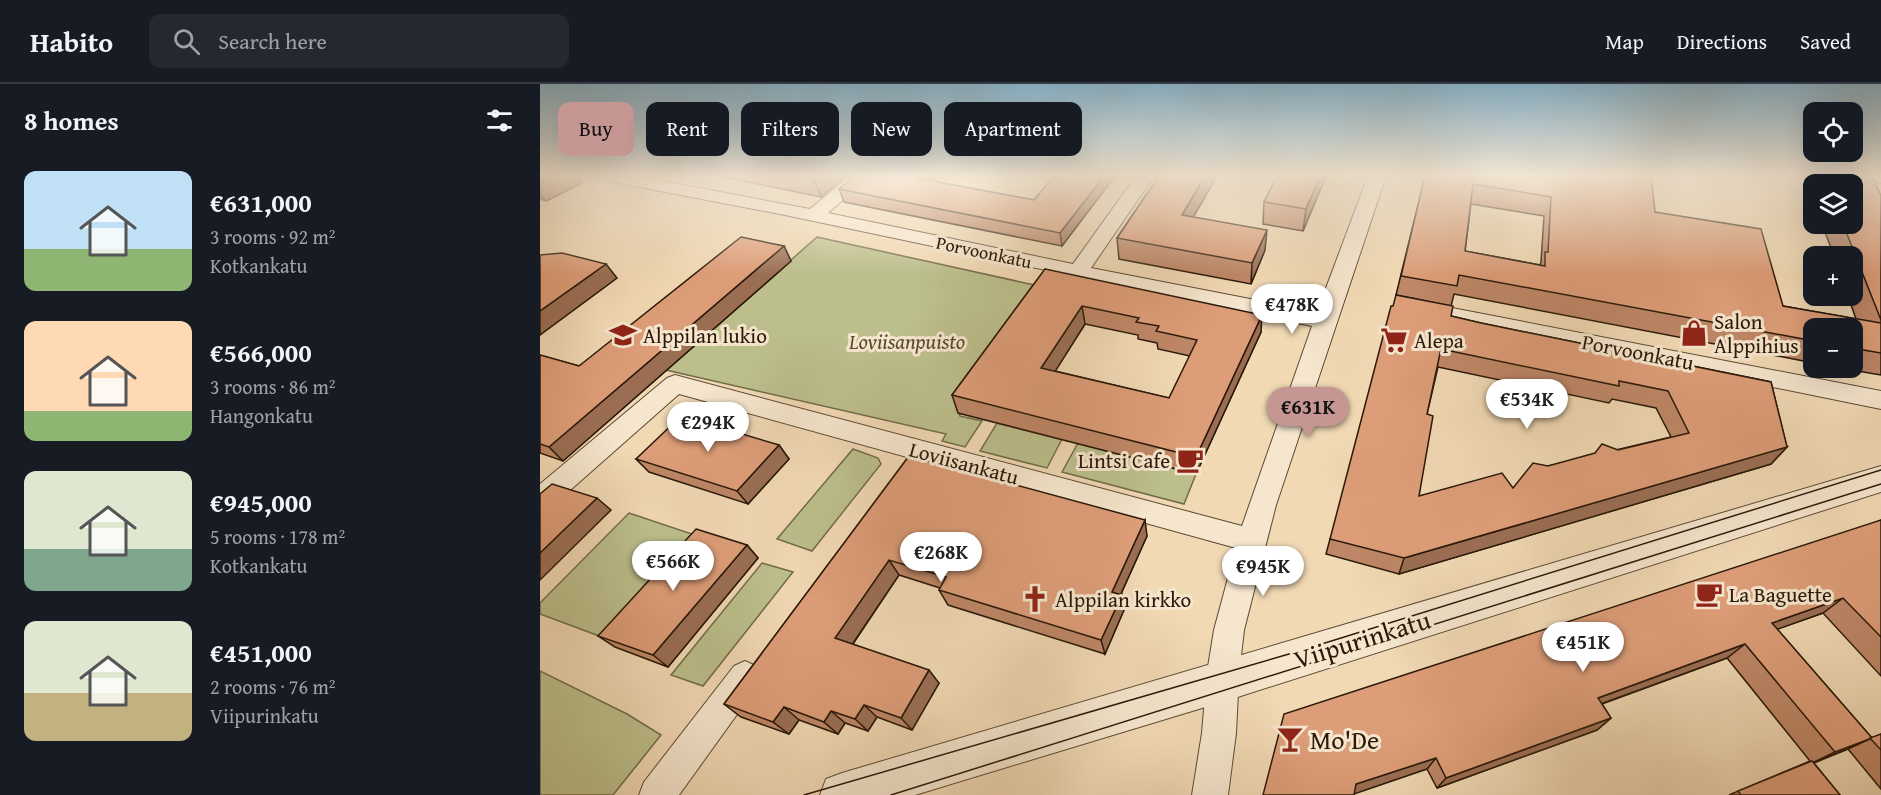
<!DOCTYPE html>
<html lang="en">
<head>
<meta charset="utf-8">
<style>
	body { margin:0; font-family:"Gentium Book Plus",serif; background:#242831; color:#f1f3f6; height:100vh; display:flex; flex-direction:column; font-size:22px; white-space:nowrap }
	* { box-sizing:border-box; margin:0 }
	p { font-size:20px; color:#9ea1a6 }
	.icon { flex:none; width:33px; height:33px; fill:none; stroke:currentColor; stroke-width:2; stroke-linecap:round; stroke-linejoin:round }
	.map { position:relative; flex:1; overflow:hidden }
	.details { display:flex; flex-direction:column; background:#171b24; width:540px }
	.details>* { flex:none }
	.top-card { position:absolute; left:18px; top:18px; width:570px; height:54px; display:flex; gap:12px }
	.tools { position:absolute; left:1263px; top:18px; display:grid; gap:12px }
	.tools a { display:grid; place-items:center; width:60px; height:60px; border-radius:12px; background:#171b24; box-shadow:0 6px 24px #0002; font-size:30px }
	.price { position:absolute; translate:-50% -51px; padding:0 14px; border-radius:21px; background:#fff; color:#222; font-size:20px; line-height:39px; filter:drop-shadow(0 2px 3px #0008) }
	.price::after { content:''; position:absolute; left:50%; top:36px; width:18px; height:14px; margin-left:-9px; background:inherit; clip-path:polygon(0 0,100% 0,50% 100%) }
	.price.current { background:#c59692; color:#111 }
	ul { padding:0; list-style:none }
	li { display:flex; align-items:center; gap:18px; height:150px; padding:0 24px }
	li span { display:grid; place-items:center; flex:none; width:168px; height:120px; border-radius:12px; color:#555 }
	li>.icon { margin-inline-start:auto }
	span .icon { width:72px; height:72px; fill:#fffc; stroke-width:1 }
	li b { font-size:26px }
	h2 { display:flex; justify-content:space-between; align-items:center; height:72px; padding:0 24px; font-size:26px }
	.tag { padding:0 21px; border-radius:12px; background:#171b24; box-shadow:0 6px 24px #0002; font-size:21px; line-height:54px }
	.tag.current { background:#c59692; color:#111 }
	header { display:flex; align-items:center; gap:36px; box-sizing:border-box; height:84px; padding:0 30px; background:#171b24; border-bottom:2px solid #363941 }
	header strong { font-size:28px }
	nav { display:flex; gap:33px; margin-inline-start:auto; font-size:21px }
	.search { width:420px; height:54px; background:#242831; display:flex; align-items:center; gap:15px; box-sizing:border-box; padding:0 21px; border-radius:12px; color:#9ea1a6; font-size:22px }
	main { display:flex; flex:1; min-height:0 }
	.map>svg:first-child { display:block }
</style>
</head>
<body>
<header>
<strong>Habito</strong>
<div class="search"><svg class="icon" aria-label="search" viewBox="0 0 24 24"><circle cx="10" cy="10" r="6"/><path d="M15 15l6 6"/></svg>Search here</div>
<nav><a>Map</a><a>Directions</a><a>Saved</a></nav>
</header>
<main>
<section class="details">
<h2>8 homes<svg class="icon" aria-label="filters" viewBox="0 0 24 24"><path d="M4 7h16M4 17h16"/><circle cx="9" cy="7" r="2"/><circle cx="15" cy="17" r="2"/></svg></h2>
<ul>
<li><span style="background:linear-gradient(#bfe0f5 65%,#8fb573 0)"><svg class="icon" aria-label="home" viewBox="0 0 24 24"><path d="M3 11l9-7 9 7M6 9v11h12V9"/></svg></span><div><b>€631,000</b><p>3 rooms · 92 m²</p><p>Kotkankatu</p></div></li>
<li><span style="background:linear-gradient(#ffd9b3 75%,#8fb573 0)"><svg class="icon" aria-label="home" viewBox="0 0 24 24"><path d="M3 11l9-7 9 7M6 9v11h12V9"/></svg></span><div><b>€566,000</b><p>3 rooms · 86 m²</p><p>Hangonkatu</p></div></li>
<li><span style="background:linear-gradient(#dfe7d0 65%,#7fa58c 0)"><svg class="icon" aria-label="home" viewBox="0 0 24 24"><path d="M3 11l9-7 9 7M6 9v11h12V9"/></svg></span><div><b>€945,000</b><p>5 rooms · 178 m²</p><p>Kotkankatu</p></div></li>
<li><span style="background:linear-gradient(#dfe7d0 60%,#c2b280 0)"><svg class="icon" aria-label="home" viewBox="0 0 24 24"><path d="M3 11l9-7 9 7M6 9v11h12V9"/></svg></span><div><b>€451,000</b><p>2 rooms · 76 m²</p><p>Viipurinkatu</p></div></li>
</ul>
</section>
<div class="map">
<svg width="1341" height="711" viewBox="0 0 1341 711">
	<rect width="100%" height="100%" fill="#f1d9b4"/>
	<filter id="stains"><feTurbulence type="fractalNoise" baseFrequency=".00333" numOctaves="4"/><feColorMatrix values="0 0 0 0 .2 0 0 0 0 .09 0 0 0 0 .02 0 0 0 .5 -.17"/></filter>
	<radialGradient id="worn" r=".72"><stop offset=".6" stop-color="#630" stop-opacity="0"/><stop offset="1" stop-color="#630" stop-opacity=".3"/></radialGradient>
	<!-- green -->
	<g fill="#bcbf8c" stroke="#736c4a" stroke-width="1.5">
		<path d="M277 153 508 204 419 329 420 332 442 337 425 363 402 357 406 350 126 286Z"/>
		<path d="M457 339 522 355 507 384 440 367Z"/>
		<path d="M538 359 656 390 644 420 522 388Z"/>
		<path d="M313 365 338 374 341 380 272 467 237 455Z"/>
		<path d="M89 429 155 451 62 553 0 530V519Z"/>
		<path d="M222 479 253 488 163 602 131 591Z"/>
		<path d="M0 587 87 630 121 651 73 711H0Z"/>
	</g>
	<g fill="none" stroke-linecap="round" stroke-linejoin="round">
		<defs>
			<g id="minor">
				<path d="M59 92H96L270 125 310 92H330L288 129 533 180 596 92H614L551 184 777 228 828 92H846L736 421 704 546 699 589 696 649 688 711H652L662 649 667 589 674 546 696 464 139 310 10 424 0 427V400L127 294 135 291 702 442 772 242 245 131 68 97 62 96Z"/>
				<path d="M1331 92H1341V99L1335 98Z"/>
				<path d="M876 217 1341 307V325L868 229 865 224 868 219Z"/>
				<path d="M205 577 216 582 221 593 216 604 139 711H99L104 698 194 582Z"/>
			</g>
			<path id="tertiary" d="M1341 382V408L682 618 375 711H280L286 695 302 689Z"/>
		</defs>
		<!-- minor casing -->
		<use href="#minor" stroke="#5c4934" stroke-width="2"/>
		<!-- tertiary casing -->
		<use href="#tertiary" stroke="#5c4934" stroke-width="2"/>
		<!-- minor -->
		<use href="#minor" fill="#f6e6ce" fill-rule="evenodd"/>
		<!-- tertiary -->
		<use href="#tertiary" fill="#f6e6ce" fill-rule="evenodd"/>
		<!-- tram -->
		<g stroke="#2a1909" stroke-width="1.5">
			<path d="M264 711 756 568 1341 386"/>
			<path d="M351 711 1341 400"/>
		</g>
	</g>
	<!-- wall -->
	<g fill="#be8767" stroke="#2a1909" stroke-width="1.5" fill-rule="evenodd">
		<path d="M0 92 42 99 6 117 0 115Z"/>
		<path d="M179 92H307L281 113Z"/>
		<path d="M315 92H397L391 97 494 116 514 92H575L522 162 304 118 299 105Z"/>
		<path d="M619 92H677L653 133 725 166 711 200 579 175 577 154Z"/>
		<path d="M786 92 763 147 723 140 724 118Z"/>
		<path d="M885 92 1115 128 1243 222 1316 235 1308 212H1312V172H1294L1282 140H1312V100H1274V117L1264 92H1332L1341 112V291L1300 284H1312V244H1274V279L914 210 911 222 856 211ZM931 120 1004 132 1001 178 1000 181 925 167Z"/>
		<path d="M244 162 251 177 23 377 0 369V271L39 282Z"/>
		<path d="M505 185 721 248 656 390 418 329 412 311ZM545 240 598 251V255L617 259 618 265 650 272 629 314 515 287Z"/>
		<path d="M911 232 941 239 1231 298 1247 363 1231 380 859 490 786 470 790 455ZM898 283 1069 319 1072 315 1116 324 1131 353 1008 382 973 404 879 412 887 330Z"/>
		<path d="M239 361 249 375 208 420 109 388 96 375Z"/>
		<path d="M369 372 607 452 581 510 584 526 565 570 408 521 399 506 400 504 359 491 313 560 399 599 372 646 337 633 328 647 305 639 298 650 259 636 249 650 201 633 184 620Z"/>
		<path d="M1341 436V592L1283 529 1237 545 1332 654 1341 650V705L1308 665 1274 679 1300 711H1189L1270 677 1187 574 1062 620 1071 634 1057 646 897 704 887 685 723 711Z"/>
		<path d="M207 461 218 474 128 583 75 563 58 552Z"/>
	</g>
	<!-- shaded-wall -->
	<g fill="#9b6e54" stroke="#2a1909" stroke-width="1.5">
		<path d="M0 92H37L42 99 6 117 0 110Z"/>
		<path d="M272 92H307L281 113Z"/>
		<path d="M380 92H397L381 107 377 94Z"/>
		<path d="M564 92H575L522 162 520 149Z"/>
		<path d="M665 92H677L643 151 642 131Z"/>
		<path d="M780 92H786L763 147 766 125Z"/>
		<path d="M727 146 725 166 711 200 712 179Z"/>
		<path d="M244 162 251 177 23 377 9 363Z"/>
		<path d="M66 180 77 194 0 251V227Z"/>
		<path d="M542 222 545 240 506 302 501 284Z"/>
		<path d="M722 231 721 248 656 390V373Z"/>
		<path d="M239 361 249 375 208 420 197 407Z"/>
		<path d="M1247 363 1231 380 859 490 864 474Z"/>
		<path d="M57 414 71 426 0 496V469Z"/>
		<path d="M605 436 607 452 575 523 572 508Z"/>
		<path d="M207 461 218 474 128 583 113 571Z"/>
		<path d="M349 476 359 491 307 568 295 554Z"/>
		<path d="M582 511 584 526 565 570 561 556Z"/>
		<path d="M1303 514 1283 529 1213 554 1232 539Z"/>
		<path d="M1205 560 1187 574 1044 626 1058 614Z"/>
		<path d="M389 586 399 599 372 646 361 634Z"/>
		<path d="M324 621 337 633 328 647 315 635Z"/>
		<path d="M244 623 259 636 249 650 233 638Z"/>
		<path d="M291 627 305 639 298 650 284 638Z"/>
		<path d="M1071 634 1057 646 897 704 906 694Z"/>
		<path d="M1332 654 1308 665 1272 679 1295 668Z"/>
		<path d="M896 674 887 685 811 711 816 700Z"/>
	</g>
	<!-- building -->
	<g fill="#dd9d78" stroke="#2a1909" stroke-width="1.5" fill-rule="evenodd">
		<path d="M315 92H380L377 94 494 116 514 92H564L520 149 299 105Z"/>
		<path d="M619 92H665L642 131 727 146 712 179 577 154Z"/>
		<path d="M737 92H780L766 125 724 118Z"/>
		<path d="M885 92H1111L1115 128 1221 145 1243 222 1341 239V269L1312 264V244H1274V257L919 191 917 202 861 192ZM933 100 1011 113 1008 168H1005V182L925 167Z"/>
		<path d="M1284 92H1332L1341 112V236L1303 140H1312V100H1287Z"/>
		<path d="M201 153 244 162 9 363 0 360V271L39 282Z"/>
		<path d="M22 169 66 180 0 227V171Z"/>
		<path d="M505 185 722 231 656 373 412 311ZM542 222 599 234 596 238 619 242 616 247 657 256 629 314 501 284Z"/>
		<path d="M856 211 913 222 911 232 941 239 1231 298 1247 363 864 474 790 455 851 222H853ZM901 265 1079 302V297L1128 307 1149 349 1078 366 1062 360 1055 369 1008 382 993 379 973 404 962 389 879 412 893 332 887 330Z"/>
		<path d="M141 332 239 361 197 407 96 375Z"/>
		<path d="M369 372 605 436 572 508 582 511 561 556 399 506 406 493 349 476 295 554 389 586 361 634 324 621 315 635 291 627 284 638 244 623 233 638 184 620Z"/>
		<path d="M12 400 57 414 0 469V410Z"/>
		<path d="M1341 436V553L1303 514 1232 539 1332 654 1295 668 1205 560 1058 614 1071 634 906 694 896 674 816 700 814 711H723L744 630Z"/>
		<path d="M156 445 207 461 113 571 58 552Z"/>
		<path d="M1341 650V666L1330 654Z"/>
		<path d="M1272 677 1300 711H1201L1198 707Z"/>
	</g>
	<!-- sky -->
	<linearGradient id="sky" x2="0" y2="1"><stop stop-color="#89b6cf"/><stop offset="0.48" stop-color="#f9eedd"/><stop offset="1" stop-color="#f9eedd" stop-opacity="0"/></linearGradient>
	<rect width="1341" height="191" fill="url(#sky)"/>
	<!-- icons -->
	<defs>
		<symbol id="shop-bare" viewBox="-9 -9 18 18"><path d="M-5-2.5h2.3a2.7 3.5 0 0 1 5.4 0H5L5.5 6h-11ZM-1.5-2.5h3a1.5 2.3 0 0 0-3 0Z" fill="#8f2418" stroke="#f6e6ce" stroke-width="2.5" paint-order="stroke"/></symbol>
		<symbol id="school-bare" viewBox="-9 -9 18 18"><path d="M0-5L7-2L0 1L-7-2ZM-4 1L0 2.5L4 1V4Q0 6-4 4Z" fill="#8f2418" stroke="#f6e6ce" stroke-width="2.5" paint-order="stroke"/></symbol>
		<symbol id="supermarket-bare" viewBox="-9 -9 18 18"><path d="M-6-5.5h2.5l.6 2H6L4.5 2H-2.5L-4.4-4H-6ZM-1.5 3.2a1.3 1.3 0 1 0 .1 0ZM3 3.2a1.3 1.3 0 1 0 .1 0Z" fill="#8f2418" stroke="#f6e6ce" stroke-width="2.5" paint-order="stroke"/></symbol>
		<symbol id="cafe-bare" viewBox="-9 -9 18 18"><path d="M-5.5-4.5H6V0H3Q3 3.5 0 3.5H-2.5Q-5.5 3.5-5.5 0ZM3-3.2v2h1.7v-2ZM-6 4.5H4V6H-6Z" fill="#8f2418" stroke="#f6e6ce" stroke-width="2.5" paint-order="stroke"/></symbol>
		<symbol id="church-bare" viewBox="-9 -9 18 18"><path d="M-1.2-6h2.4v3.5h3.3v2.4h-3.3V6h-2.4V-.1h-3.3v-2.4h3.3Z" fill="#8f2418" stroke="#f6e6ce" stroke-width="2.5" paint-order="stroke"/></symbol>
		<symbol id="bar-bare" viewBox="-9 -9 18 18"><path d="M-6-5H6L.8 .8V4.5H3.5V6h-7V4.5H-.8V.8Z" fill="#8f2418" stroke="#f6e6ce" stroke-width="2.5" paint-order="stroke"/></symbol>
	</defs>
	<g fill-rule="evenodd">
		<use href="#shop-bare" x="1135" y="230" width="38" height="38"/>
		<use href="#school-bare" x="64" y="232" width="38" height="38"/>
		<use href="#supermarket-bare" x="835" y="237" width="38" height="38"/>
		<use href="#cafe-bare" x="631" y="357" width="38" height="38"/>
		<use href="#cafe-bare" x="1150" y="491" width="38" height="38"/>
		<use href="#church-bare" x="476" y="496" width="38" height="38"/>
		<use href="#bar-bare" x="731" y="636" width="38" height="38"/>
	</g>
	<g text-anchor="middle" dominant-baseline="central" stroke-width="6" stroke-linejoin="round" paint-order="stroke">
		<!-- far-street labels -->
		<g font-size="18" fill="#2a1909" stroke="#f6e6ce">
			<text transform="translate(444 168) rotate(12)">Porvoonkatu</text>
		</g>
		<!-- poi labels -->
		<g font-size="21" fill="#2a1909" stroke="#f6e6ce" text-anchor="start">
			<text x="1174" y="237">Salon<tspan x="1174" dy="24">Alppihius</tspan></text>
			<text x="103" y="251">Alppilan lukio</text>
			<text x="874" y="256">Alepa</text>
			<text x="630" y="376" text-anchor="end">Lintsi Cafe</text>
			<text x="1189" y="510">La Baguette</text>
			<text x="515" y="515">Alppilan kirkko</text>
		</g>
		<!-- park labels -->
		<g font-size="21" font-style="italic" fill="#564b30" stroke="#f6e6ce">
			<text x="367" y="257">Loviisanpuisto</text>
		</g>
		<!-- street labels -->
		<g font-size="21" fill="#2a1909" stroke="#f6e6ce">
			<text transform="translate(1098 268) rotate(11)">Porvoonkatu</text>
			<text transform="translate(424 379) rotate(15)">Loviisankatu</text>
		</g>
		<!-- near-street labels -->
		<g font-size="26" fill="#2a1909" stroke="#f6e6ce">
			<text transform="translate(822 555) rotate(-17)">Viipurinkatu</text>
		</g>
		<!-- near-poi labels -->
		<g font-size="26" fill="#2a1909" stroke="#f6e6ce" text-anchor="start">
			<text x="770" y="655">Mo'De</text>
		</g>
	</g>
	<rect width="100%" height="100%" filter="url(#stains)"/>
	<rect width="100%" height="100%" fill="url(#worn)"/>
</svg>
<div class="tools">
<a><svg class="icon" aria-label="locate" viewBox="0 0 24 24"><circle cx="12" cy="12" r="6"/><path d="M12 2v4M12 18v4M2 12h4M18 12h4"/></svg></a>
<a><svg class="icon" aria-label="layers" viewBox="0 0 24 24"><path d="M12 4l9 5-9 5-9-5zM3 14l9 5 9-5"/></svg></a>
<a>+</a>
<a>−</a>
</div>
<b class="price" style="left:752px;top:251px">€478K</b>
<b class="price" style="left:987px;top:346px">€534K</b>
<b class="price current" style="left:768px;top:354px">€631K</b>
<b class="price" style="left:168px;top:369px">€294K</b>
<b class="price" style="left:401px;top:499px">€268K</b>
<b class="price" style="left:133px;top:508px">€566K</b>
<b class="price" style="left:723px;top:513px">€945K</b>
<b class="price" style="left:1043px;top:589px">€451K</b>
<div class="top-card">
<a class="tag current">Buy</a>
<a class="tag">Rent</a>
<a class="tag">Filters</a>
<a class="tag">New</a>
<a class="tag">Apartment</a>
</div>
</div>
</main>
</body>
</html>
